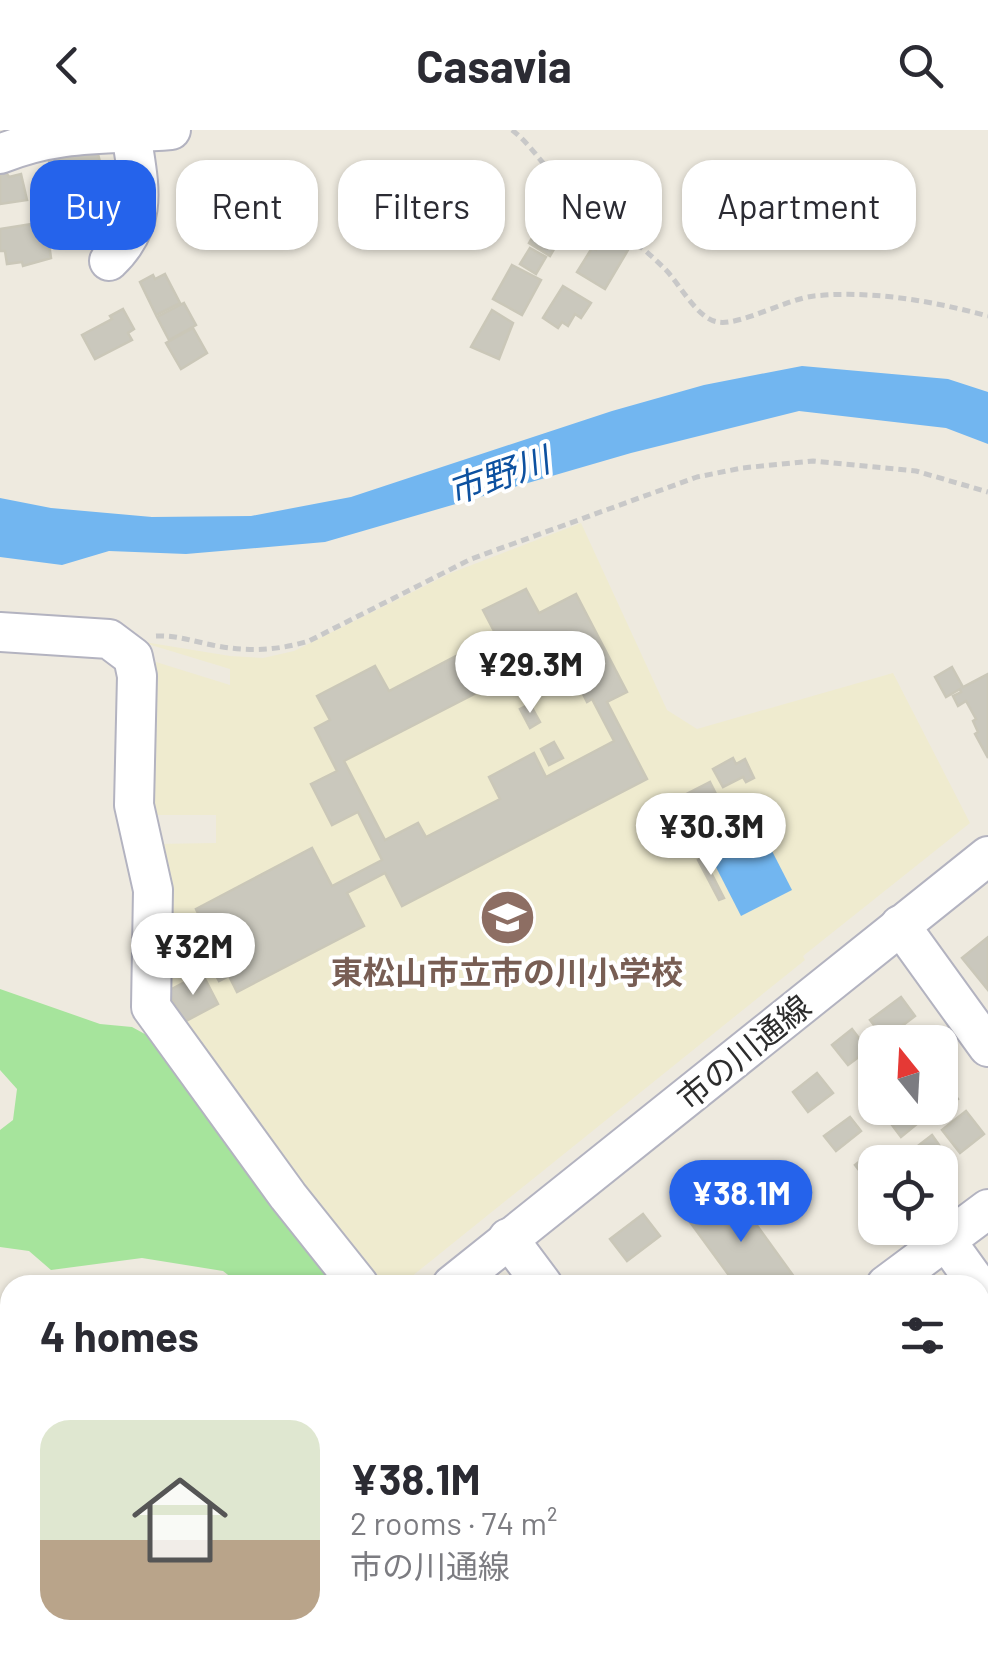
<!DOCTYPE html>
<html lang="en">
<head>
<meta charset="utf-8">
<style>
	body { margin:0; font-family:Barlow,"Noto Sans JP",sans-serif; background:#f7f7f7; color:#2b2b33; height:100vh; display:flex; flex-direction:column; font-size:38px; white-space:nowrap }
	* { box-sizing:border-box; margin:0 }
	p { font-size:32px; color:#7c7c81 }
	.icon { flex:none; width:55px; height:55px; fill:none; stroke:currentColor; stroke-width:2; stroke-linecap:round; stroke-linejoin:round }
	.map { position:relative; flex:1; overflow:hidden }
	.sheet { position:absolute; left:0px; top:1145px; width:990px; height:392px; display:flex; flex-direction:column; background:#fff; border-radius:30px 30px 0 0; box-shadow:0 2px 8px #0004 }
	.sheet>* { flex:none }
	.guide { position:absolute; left:30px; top:30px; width:930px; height:90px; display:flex; gap:20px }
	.needle { width:65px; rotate:342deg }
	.fabs { position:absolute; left:858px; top:895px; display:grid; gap:20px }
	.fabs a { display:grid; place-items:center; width:100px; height:100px; border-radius:20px; background:#fff; box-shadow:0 2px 8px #0004; font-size:50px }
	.price { position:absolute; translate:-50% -85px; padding:0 22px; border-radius:35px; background:#fff; color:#222; font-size:32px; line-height:65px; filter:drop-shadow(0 2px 5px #0008) }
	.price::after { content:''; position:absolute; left:50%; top:60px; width:30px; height:22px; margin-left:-15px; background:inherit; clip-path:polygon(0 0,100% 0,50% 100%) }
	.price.active { background:#2563eb; color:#fff }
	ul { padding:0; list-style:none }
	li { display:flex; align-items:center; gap:30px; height:250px; padding:0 40px }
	li span { display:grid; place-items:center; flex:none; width:280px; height:200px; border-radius:30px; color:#555 }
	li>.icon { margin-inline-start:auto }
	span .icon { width:120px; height:120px; fill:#fffc; stroke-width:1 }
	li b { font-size:42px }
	h2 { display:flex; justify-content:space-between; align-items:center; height:120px; padding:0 40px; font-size:42px }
	.tag { padding:0 35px; border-radius:30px; background:#fff; box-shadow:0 2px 8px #0004; font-size:35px; line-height:90px }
	.tag.active { background:#2563eb; color:#fff }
	header { display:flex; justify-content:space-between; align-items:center; height:130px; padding:0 40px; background:#fff; font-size:45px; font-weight:700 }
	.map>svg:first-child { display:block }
</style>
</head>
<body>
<header><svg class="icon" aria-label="back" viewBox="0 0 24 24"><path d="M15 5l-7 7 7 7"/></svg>Casavia<svg class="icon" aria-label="search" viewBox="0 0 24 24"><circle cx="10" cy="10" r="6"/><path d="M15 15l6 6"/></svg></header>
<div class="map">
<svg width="988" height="1537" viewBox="0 0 988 1537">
	<rect width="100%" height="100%" fill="#eeeadf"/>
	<!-- education -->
	<path fill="#efebcf" d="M581 393 667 580 697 599 893 543 970 693 803 826 805 830 401 1155H385L350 1130 162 883 154 714 216 713V685H147L156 532 230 555V539L138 511 230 526 263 528 294 521 451 443Z"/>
	<!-- green -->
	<path fill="#a6e49c" d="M0 859 100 894 132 897 154 909 168 934 192 956 338 1155H241L223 1141 142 1128 51 1140 29 1121 0 1117V1000L13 990 17 959 0 940Z"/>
	<!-- water -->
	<g fill="#72b6f0">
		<path d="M802 236 948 249 988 262V314L946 298 799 281 631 323 325 412 186 424 109 421 62 435 0 427V368L51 378 152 387 251 386 351 367 612 281 704 255Z"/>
		<path d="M749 676 792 760 741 786 698 702Z"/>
	</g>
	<!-- building -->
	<g fill="#cac8bd" stroke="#cac7b8" stroke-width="2.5" fill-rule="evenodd">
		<path d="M95 12 102 40 81 47 87 71 59 77 47 22Z"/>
		<path d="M3 38 9 47 21 44 27 70 0 74V39Z"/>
		<path d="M128 38 133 70 106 74 103 56H108L106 41Z"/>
		<path d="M778 40 793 64 774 75 759 52Z"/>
		<path d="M547 67 575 83 569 94 573 97 562 116 557 114 550 126 529 113 535 103 529 99Z"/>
		<path d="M102 76 125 77V100H102Z"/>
		<path d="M32 94 34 101 47 99 51 128 23 136 22 132 7 134 5 121H0V99Z"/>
		<path d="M605 106 628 120 605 159 577 142 592 118 596 120Z"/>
		<path d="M530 118 546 127 536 144 520 134Z"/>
		<path d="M512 135 541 150 522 185 493 169Z"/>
		<path d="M165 144 180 173 156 185 140 152 153 145 155 149Z"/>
		<path d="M563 156 591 173 581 188 575 184 568 196 562 192 558 198 543 188Z"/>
		<path d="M184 173 196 195 169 210 157 187Z"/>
		<path d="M123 179 134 199 128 203 132 210 95 229 82 205 112 189 110 186Z"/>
		<path d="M492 180 513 193 499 229 471 217Z"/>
		<path d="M193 198 207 223 181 239 166 213Z"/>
		<path d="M526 459 539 483 576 464 627 562 607 572 647 649 402 776 385 743 347 763 364 796 237 862 229 846 219 851 214 842 210 845 193 812 198 810 192 799 203 794 196 779 312 718 332 756 382 730 358 682 332 695 311 654 337 641 315 598 330 590 317 566 375 536 389 561 496 505 483 480ZM585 507 596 527 571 540 587 572 592 569 614 611 546 647 534 623 489 647 500 669 426 707 418 693 385 710 344 631Z"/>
		<path d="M952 537 963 557 988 544V628L975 604 978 602 973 591 976 589 966 571 958 576 953 566 961 562 960 559 946 567 935 547Z"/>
		<path d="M530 574 540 592 530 598 520 579Z"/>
		<path d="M554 612 563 628 549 635 541 619Z"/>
		<path d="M733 628 736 634 745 629 754 648 746 652 743 647 723 657 713 639Z"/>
		<path d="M710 652 720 672 673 696 663 676Z"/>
		<path d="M703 727 724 768 719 770 698 730Z"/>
		<path d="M988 807V860L962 828Z"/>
		<path d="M202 843 218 874 184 892 168 861Z"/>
		<path d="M901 867 915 886 885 909 870 890Z"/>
		<path d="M852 899 868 920 848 935 832 915Z"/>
		<path d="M817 943 833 963 808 982 793 962Z"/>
		<path d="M944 950 958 969 929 991 919 978H940V953Z"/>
		<path d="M897 978H906L918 993 901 1007 886 987Z"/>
		<path d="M966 981 984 1004 960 1023 942 1000Z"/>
		<path d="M850 987 861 1001 836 1021 824 1006Z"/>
		<path d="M932 1005 949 1029 940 1036V1032H917L910 1022Z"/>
		<path d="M874 1020 884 1032H875V1049L869 1053 855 1035Z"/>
		<path d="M732 1061 800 1155H736L690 1092Z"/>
		<path d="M643 1084 660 1106 627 1131 610 1109Z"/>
		<path d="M5 1173 10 1183V1218L0 1222V1175Z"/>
		<path d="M10 1267V1305L8 1306 0 1289V1272Z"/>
		<path d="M988 1267V1312L980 1317V1272Z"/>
		<path d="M988 1326V1363L982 1366 980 1332Z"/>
		<path d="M43 1528H62L70 1537H31Z"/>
		<path d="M87 1528H123L130 1536 94 1537Z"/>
		<path d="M775 1528H799L805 1537 752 1536 758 1532 761 1536Z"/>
	</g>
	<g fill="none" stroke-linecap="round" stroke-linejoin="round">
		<defs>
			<g id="minor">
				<path d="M0 24C59 0 108 5 171 0"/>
				<path d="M109 131C151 91 138 53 131 2"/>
				<path d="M0 502 109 509 133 527 137 546 134 675 153 760 151 877 288 1066 359 1155"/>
				<path d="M900 795 988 917"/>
				<path d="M508 1108 543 1155"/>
				<path d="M947 1112 978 1155"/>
				<path d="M452 1155 988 726"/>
				<path d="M886 1155 988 1079"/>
				<path d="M980 1461 988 1459"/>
				<path d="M0 1515 10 1507"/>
				<path d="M377 1528 385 1537"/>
				<path d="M604 1528 610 1537"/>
				<path d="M823 1528 829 1537"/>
				<path d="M263 1537 275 1528"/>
				<path d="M448 1537 463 1528"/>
			</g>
		</defs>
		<!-- minor casing -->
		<use href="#minor" stroke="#b3b3c0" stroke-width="42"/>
		<!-- path -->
		<g stroke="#c8c8c8" stroke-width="5" stroke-dasharray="8 5" stroke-linecap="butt">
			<path d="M512 0C529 13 539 30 554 45 588 79 631 105 665 139 680 154 697 189 718 192 739 196 787 169 814 166 872 160 932 171 988 186"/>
			<path d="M156 506C175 505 193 511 212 515 246 522 276 521 309 511L471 429 697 347 742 338 813 331 916 341 988 362"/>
		</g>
		<!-- minor -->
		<use href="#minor" stroke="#fff" stroke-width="38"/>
	</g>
	<!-- icons -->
	<defs>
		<symbol id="school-disc" viewBox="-11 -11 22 22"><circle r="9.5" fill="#8d6e63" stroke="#fff"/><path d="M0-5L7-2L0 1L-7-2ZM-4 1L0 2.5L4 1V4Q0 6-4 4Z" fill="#fff"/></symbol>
	</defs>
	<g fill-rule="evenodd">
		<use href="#school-disc" x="476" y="756" width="63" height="63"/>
	</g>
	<g text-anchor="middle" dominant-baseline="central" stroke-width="8" stroke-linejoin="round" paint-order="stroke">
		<!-- education labels -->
		<g font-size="32" font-weight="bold" fill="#785e54" stroke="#fff">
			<text x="507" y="841">東松山市立市の川小学校</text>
		</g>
		<!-- street labels -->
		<g font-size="32" fill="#2d2d2d" stroke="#fff">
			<text transform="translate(743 921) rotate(-39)">市の川通線</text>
		</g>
		<!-- water labels -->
		<g font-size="35" font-style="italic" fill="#0d51a0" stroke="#fff">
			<text transform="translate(498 344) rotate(-19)">市野川</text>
		</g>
	</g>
</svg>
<div class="fabs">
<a><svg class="needle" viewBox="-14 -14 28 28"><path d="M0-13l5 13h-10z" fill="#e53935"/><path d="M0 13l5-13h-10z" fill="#7c7c81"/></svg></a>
<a><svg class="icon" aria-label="locate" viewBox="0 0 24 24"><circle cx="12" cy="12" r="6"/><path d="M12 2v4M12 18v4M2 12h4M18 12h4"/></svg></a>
</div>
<b class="price" style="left:530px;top:586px">¥29.3M</b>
<b class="price" style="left:711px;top:748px">¥30.3M</b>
<b class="price" style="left:193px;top:868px">¥32M</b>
<b class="price active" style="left:741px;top:1115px">¥38.1M</b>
<div class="guide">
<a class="tag active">Buy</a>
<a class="tag">Rent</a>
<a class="tag">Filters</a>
<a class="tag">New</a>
<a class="tag">Apartment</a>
</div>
<section class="sheet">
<h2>4 homes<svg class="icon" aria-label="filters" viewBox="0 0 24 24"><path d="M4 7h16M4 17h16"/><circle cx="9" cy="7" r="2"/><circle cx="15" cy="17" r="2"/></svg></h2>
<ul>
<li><span style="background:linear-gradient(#dfe7d0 60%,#b9a48a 0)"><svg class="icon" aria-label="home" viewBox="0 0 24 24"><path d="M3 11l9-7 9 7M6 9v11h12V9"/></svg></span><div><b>¥38.1M</b><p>2 rooms · 74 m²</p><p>市の川通線</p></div></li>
</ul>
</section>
</div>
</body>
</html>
